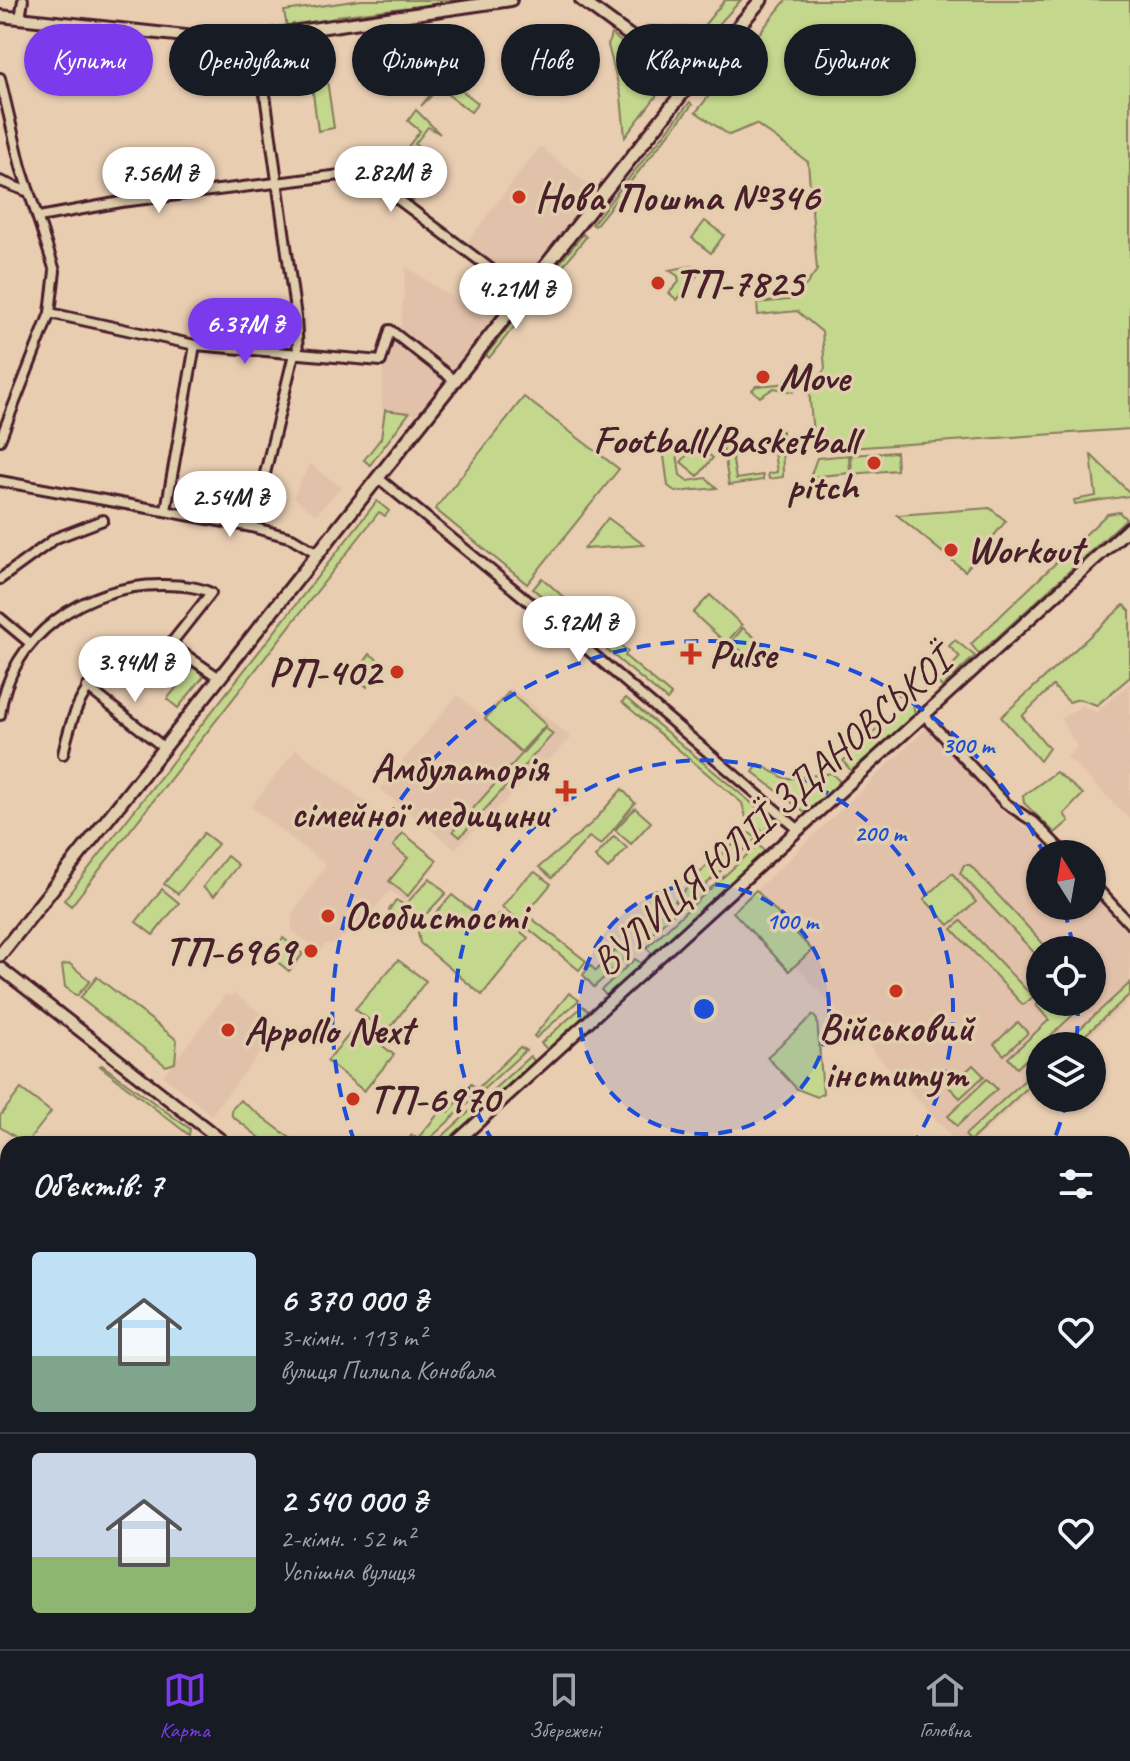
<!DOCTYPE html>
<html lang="uk">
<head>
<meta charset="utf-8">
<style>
	body { margin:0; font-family:Caveat,sans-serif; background:#20242c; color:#f1f3f6; height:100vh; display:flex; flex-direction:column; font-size:30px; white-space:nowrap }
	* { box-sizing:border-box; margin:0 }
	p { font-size:26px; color:#9ea1a6 }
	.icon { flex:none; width:44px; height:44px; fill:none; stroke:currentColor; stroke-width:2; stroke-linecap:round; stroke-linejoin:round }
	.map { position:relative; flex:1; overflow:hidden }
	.details { position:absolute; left:0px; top:1136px; width:1130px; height:514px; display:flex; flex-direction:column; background:#171b24; border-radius:24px 24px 0 0; box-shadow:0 2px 6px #0004 }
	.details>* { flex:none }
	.top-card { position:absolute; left:24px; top:24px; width:1082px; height:72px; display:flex; gap:16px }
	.needle { width:52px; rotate:349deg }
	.fabs { position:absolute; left:1026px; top:840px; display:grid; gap:16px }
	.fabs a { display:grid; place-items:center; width:80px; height:80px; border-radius:50%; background:#171b24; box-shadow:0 2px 6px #0004; font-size:40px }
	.price { position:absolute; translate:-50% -68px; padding:0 18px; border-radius:28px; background:#fff; color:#222; font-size:26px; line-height:52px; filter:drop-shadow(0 2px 4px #0008) }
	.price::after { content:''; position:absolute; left:50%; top:48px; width:24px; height:18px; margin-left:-12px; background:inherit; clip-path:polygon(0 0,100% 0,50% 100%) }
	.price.current { background:#7c3aed; color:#fff }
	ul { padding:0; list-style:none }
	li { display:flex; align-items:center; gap:24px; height:200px; padding:0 32px }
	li+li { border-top:2px solid #363941 }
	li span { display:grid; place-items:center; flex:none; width:224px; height:160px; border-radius:8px; color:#555 }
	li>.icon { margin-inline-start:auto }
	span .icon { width:96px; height:96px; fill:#fffc; stroke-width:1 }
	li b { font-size:34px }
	h2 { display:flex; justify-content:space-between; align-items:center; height:96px; padding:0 32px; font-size:34px }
	.chip { padding:0 28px; border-radius:36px; background:#171b24; box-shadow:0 2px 6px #0004; font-size:28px; line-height:72px }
	.chip.current { background:#7c3aed; color:#fff }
	.dock { display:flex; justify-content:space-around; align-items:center; height:112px; border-top:2px solid #363941; background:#171b24; font-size:22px; color:#9ea1a6 }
	.dock a { display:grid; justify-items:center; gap:4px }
	.dock .current { color:#7c3aed }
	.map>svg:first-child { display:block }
</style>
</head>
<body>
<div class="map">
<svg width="1130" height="1649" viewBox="0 0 1130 1649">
	<rect width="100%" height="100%" fill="#e8cdb1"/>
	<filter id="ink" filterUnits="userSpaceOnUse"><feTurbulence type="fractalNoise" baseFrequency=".0125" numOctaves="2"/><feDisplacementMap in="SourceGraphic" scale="16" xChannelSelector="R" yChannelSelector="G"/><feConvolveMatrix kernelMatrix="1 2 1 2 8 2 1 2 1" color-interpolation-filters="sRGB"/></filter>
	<g filter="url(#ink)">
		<!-- built -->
		<g fill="#e2c1aa" fill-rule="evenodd">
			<path d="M540 146 595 190 518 287 464 246Z"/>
			<path d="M406 266 491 325 417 415 382 409 383 365 392 337 401 326Z"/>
			<path d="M310 464 341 487 316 515 293 497Z"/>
			<path d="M1130 683V819L1067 757 1077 747 1061 719 1082 705 1096 712Z"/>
			<path d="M510 687 571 738 455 849 380 789 457 695 483 716Z"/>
			<path d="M928 727 1025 829 1040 817 1074 854H1040V906H1092V873L1130 914V1000L1079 1046H1040V1082L971 1144H958L796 966 789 971 733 912ZM1040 950H1092V1002H1040Z"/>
			<path d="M296 749 367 803 363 809 387 829 392 824 437 860 404 901 390 890 362 925 331 945 327 943 320 951 292 931V914L326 865 251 807Z"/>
			<path d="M234 993 280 1028 211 1115 163 1076 226 994 231 997Z"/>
			<path d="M1130 1380V1467L1122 1469V1399L1126 1396 1122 1388Z"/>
			<path d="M0 1391 8 1397V1537L0 1530Z"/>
		</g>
		<!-- green -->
		<g fill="#c3d78d" stroke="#867b5c" stroke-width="2">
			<path d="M361 0H467L337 16 332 20 287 27 284 11Z"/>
			<path d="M725 0H741L691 55 649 26 702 28Z"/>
			<path d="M786 0H1130V429L818 450 814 446 809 389 825 369 822 332 797 311 758 315 757 303 796 299 817 270 808 162 756 124 729 135 696 112Z"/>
			<path d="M611 34 655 68 664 86 625 137 621 96 608 45Z"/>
			<path d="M444 77 478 103 471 112 439 88 421 106Z"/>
			<path d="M327 80 334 128 318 131 312 86Z"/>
			<path d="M690 102 692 105 595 226 592 224Z"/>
			<path d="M416 110 440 134 428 127 415 144 439 163 436 168 407 148 420 131 408 121Z"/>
			<path d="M427 163 436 171 412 202 395 187 404 193Z"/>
			<path d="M705 221 724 235 711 253 692 238Z"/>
			<path d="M583 234 586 237 489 358 486 355Z"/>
			<path d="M692 266 700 272 677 300 669 293 679 282 678 276 669 270Z"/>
			<path d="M798 373 804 379 793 392 774 388 760 397 752 390 756 386 790 383Z"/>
			<path d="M524 397 619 469 527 584 435 509Z"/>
			<path d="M385 410 409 413 370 465 364 460 381 438Z"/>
			<path d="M720 427 728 431 736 479 763 475V480L729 485Z"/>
			<path d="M782 431 783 477 769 479 768 474 777 472 771 433Z"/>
			<path d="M662 441 677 453 680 475 688 481 706 478 717 488 676 492 668 486Z"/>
			<path d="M696 444 713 458 698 476 681 462Z"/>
			<path d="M896 452 897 470 852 474 851 455Z"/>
			<path d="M849 455 850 473 810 477 817 458Z"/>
			<path d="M1091 455 1130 493V496L1075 504 1074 500 1096 496Z"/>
			<path d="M377 501 389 511 385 516 379 512 71 906 64 900Z"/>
			<path d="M990 508 1006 521 965 571 897 515Z"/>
			<path d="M1119 512 1126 519 979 654 971 644 1107 514Z"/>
			<path d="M608 518 644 545 584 549Z"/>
			<path d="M542 578 601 630 595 638 533 589Z"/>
			<path d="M710 595 742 625 726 643 693 613Z"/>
			<path d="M1124 605 1130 611V677L1097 705 1079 699 1069 702 1053 686 1022 716 1049 748 1040 761 1001 717Z"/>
			<path d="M743 628 769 649 756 664 731 642Z"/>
			<path d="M955 640 975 656 942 687 937 682 960 657 949 646Z"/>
			<path d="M614 641 628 651 625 656 671 695 667 700 607 650Z"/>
			<path d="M370 654 384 664 367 687 354 676Z"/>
			<path d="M193 667 204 676 178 708 167 699Z"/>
			<path d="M509 692 546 725 521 752 485 719Z"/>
			<path d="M626 698 773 821 764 832 746 817 742 803 622 702Z"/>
			<path d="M907 700 913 703 915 715 851 771 843 761Z"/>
			<path d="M545 728 553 734 460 837 453 831Z"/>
			<path d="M759 764 786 779 832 773 841 783 805 813 753 772Z"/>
			<path d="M1056 772 1083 794 1064 814 1069 821 1055 833 1024 803 1023 796Z"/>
			<path d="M622 789 635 803 601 845 589 837 552 878 539 867 592 823Z"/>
			<path d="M635 808 651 822 631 844 615 830Z"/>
			<path d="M204 833 218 844 178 894 164 884Z"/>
			<path d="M403 833 437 860 408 896 389 881 408 858 393 846Z"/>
			<path d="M749 833 757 838 681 907 675 901 706 866 710 869 725 851Z"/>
			<path d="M614 836 627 848 608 869 595 857Z"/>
			<path d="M758 845 769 854 661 952 653 954 646 948Z"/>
			<path d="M227 856 238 865 214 896 203 887Z"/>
			<path d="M964 865H970L1049 950H1040V959L960 873Z"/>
			<path d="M535 872 551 884 526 914 586 961 579 970 502 907 522 882Z"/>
			<path d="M952 873 976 902 949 925 924 899Z"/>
			<path d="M430 878 446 893 413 928 389 910 396 900 405 905Z"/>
			<path d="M162 889 179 903 153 935 136 922Z"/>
			<path d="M756 890 812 950 789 971 733 912Z"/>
			<path d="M452 895 490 925 499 914 528 938 482 995 420 943 418 932Z"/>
			<path d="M667 905 677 910 639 945 645 929Z"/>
			<path d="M961 921 1033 997 1023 1005 952 929Z"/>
			<path d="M283 938 303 954 289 971 269 955Z"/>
			<path d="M616 950 630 953 594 987 583 975 590 965 596 971Z"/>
			<path d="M635 959 641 963 639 970 609 998 601 990Z"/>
			<path d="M398 960 426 981 386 1033 355 1009Z"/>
			<path d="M70 964 90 981 77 996 65 987 62 965Z"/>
			<path d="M97 977 177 1040 175 1063 166 1066 80 998Z"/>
			<path d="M1130 983V994L1073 1046H1061Z"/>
			<path d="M569 993 579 1000 536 1038 534 1036Z"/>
			<path d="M1040 1001 1070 1002 1078 1010 1017 1068 1008 1058 1049 1020 1036 1005Z"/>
			<path d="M583 1006 591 1014 549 1051 541 1043Z"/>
			<path d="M813 1015 817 1020 823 1093 817 1097 797 1089 767 1057Z"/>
			<path d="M1018 1022 1028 1033 1004 1055 994 1044Z"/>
			<path d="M357 1025 394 1055 364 1091 327 1061Z"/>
			<path d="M520 1047 526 1050 424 1144H405L412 1135 418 1138 443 1108 449 1112 471 1084 477 1089Z"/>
			<path d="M530 1056 536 1063 448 1144H434Z"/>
			<path d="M102 1065 190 1129 189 1135 100 1066Z"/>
			<path d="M973 1065 984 1076 960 1098 949 1087Z"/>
			<path d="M1040 1066V1076L970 1141 965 1135Z"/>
			<path d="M987 1079 997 1089 957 1126 948 1116Z"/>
			<path d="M21 1089 51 1112 26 1144 0 1127V1116Z"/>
			<path d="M240 1100 298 1144H268L232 1116 231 1110Z"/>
			<path d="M0 1233 8 1252 5 1313 8 1319V1428L0 1422Z"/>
			<path d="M282 1642H341L330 1649H271Z"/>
			<path d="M365 1642H621L620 1649H368Z"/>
		</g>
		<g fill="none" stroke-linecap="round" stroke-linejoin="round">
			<defs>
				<g id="minor">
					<path d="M20 19 23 0"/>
					<path d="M257 37 296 317 298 354"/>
					<path d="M0 78 21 167 55 271 50 313 0 440"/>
					<path d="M0 181 29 192"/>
					<path d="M39 217 121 202 357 173 375 182 524 294"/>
					<path d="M50 313 195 345 381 361 390 330 454 380"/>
					<path d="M377 477 594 655 799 830"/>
					<path d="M0 481 252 527 292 538 317 553"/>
					<path d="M166 510 195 345"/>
					<path d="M252 527 294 354"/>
					<path d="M0 579 56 538 103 520"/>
					<path d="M0 618 30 643"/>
					<path d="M87 687 162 746"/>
					<path d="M0 715C9 635 87 584 163 585 178 585 197 586 211 593L173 641 177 649"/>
					<path d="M925 716 1005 803 1034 822 1065 854"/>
					<path d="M63 754C80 677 101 663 177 649L218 677"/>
					<path d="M1092 883 1130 924"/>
				</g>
				<g id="tertiary">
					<path d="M581 0 692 81"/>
					<path d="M0 16 213 39 257 37 511 0"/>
					<path d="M0 968 226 1144"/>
					<path d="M454 1144 1130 527"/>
					<path d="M0 1564 8 1570"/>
					<path d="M102 1642 111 1649"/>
					<path d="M932 1642 934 1649"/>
					<path d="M962 1642 973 1649"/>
				</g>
				<path id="secondary" d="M0 955 692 81 761 0"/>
			</defs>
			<!-- minor casing -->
			<use href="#minor" stroke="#4a1f2b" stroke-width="14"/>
			<!-- tertiary casing -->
			<use href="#tertiary" stroke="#4a1f2b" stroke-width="16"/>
			<!-- secondary casing -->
			<use href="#secondary" stroke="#4a1f2b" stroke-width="17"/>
			<!-- minor -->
			<use href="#minor" stroke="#e1ceac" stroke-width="8"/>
			<!-- tertiary -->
			<use href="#tertiary" stroke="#e1ceac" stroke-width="10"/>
			<!-- secondary -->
			<use href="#secondary" stroke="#e1ceac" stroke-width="11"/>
		</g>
	</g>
	<!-- distance rings -->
	<circle cx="704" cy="1009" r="125" fill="#1d4ed8" fill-opacity=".12"/>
	<g fill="none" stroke="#1d4ed8" stroke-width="4" stroke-dasharray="14 10">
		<circle cx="704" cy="1009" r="125"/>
		<path d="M494 1143A249 249 0 1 1 914 1143"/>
		<path d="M1067 1099A374 374 0 0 1 1053 1143M355 1143A374 374 0 0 1 1044 854M1064 909A374 374 0 0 1 1073 947M1078 1002A374 374 0 0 1 1076 1045"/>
	</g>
	<!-- markers -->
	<g fill="#c8321e" stroke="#e1ceac" stroke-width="3">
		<circle cx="519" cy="197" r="8"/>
		<circle cx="658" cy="283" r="8"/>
		<circle cx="763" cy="377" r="8"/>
		<circle cx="874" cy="463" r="8"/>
		<circle cx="951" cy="550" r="8"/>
		<path d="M687 642h8v8h8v8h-8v8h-8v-8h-8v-8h8z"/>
		<circle cx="397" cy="672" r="8"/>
		<path d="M562 779h8v8h8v8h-8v8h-8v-8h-8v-8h8z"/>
		<circle cx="328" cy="916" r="8"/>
		<circle cx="311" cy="951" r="8"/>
		<circle cx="896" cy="991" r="8"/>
		<circle cx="228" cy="1030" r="8"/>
		<circle cx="353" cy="1099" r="8"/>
	</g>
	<g text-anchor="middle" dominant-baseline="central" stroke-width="7" stroke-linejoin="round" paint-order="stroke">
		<!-- poi labels -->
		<g font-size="40" font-weight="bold" fill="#4a1f2b" stroke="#e1ceac" text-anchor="start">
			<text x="535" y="197">Нова Пошта №346</text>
			<text x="674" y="283">ТП-7825</text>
			<text x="779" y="377">Move</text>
			<text x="858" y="440" text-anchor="end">Football/Basketball<tspan x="858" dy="46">pitch</tspan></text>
			<text x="967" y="550">Workout</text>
			<text x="709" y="654">Pulse</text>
			<text x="381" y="672" text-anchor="end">РП-402</text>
			<text x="548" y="768" text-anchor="end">Амбулаторія<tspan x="548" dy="46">сімейної медицини</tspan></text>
			<text x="344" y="916">Особистості</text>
			<text x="295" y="951" text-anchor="end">ТП-6969</text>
			<text x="896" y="1028" text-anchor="middle">Військовий<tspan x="896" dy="46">інститут</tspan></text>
			<text x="244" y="1030">Appollo Next</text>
			<text x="369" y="1099">ТП-6970</text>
		</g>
		<!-- street labels -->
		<g font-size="40" fill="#4a1f2b" stroke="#e1ceac">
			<text transform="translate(771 812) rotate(-42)">ВУЛИЦЯ ЮЛІЇ ЗДАНОВСЬКОЇ</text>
		</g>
	</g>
	<circle cx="704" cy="1009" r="12" fill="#1d4ed8" stroke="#e1ceac" stroke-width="4"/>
	<g font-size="24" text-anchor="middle" font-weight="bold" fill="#1d4ed8" stroke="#e1ceac" stroke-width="7" stroke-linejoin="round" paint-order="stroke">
		<text x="968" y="753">300 m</text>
		<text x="880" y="841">200 m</text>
		<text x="792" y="929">100 m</text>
	</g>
</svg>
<div class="fabs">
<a><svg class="needle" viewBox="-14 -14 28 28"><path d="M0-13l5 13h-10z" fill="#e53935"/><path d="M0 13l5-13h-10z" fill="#9ea1a6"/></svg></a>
<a><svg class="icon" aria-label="locate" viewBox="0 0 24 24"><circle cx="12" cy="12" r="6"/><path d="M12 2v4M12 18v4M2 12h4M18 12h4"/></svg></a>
<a><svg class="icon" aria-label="layers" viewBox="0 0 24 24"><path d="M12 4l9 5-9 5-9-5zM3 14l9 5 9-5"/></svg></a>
</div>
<b class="price" style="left:391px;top:214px">2.82M ₴</b>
<b class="price" style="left:159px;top:215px">7.56M ₴</b>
<b class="price" style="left:516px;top:331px">4.21M ₴</b>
<b class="price current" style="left:245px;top:366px">6.37M ₴</b>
<b class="price" style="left:230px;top:539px">2.54M ₴</b>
<b class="price" style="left:579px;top:664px">5.92M ₴</b>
<b class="price" style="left:135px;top:704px">3.94M ₴</b>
<div class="top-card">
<a class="chip current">Купити</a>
<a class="chip">Орендувати</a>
<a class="chip">Фільтри</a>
<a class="chip">Нове</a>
<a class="chip">Квартира</a>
<a class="chip">Будинок</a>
</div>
<section class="details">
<h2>Об’єктів: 7<svg class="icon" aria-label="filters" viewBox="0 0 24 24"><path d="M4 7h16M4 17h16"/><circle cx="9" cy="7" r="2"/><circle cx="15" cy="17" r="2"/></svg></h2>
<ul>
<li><span style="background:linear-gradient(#bfe0f5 65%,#7fa58c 0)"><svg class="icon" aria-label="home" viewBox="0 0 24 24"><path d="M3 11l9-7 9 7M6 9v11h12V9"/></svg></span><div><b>6 370 000 ₴</b><p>3-кімн. · 113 m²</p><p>вулиця Пилипа Коновала</p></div><svg class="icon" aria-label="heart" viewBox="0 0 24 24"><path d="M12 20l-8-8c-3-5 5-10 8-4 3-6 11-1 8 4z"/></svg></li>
<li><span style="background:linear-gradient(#c9d6e8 65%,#8fb573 0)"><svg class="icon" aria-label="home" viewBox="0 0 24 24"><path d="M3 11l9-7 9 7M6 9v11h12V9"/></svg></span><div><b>2 540 000 ₴</b><p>2-кімн. · 52 m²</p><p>Успішна вулиця</p></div><svg class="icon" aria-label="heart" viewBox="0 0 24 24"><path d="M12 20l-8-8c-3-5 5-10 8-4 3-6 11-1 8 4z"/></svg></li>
</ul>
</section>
</div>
<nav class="dock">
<a class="current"><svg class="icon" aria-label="map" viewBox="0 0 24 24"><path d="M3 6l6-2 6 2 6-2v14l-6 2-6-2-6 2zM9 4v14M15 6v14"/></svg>Карта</a>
<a><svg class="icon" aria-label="saved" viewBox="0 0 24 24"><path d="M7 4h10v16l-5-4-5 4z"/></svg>Збережені</a>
<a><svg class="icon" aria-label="home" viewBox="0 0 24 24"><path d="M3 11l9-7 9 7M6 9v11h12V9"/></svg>Головна</a>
</nav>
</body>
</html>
